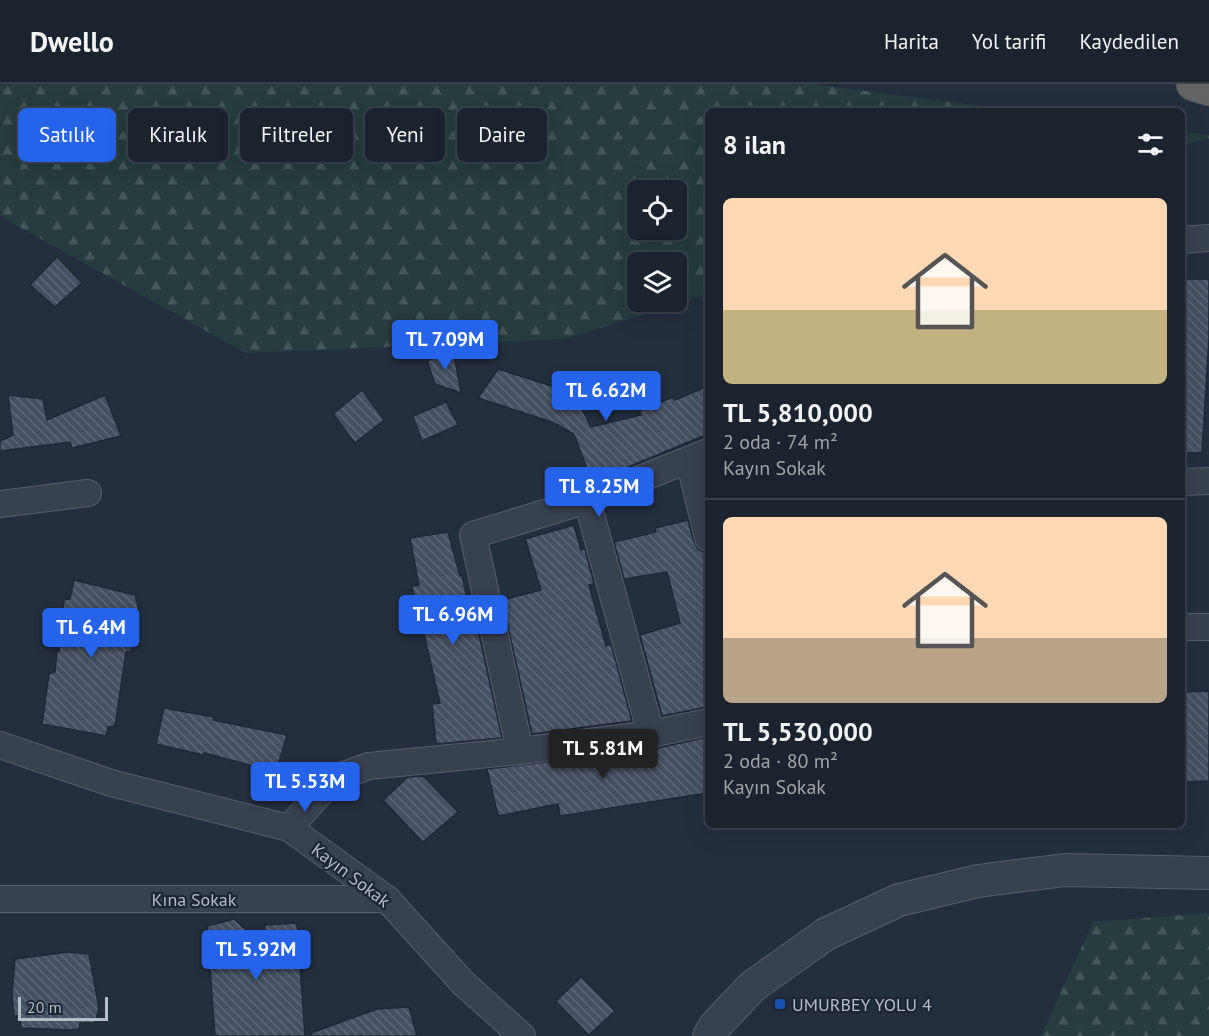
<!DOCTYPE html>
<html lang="tr">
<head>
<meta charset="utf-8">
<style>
	body { margin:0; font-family:"PT Sans",sans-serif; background:#282f3a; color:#f1f3f6; height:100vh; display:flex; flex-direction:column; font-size:22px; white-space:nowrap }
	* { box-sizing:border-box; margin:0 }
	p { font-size:20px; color:#a0a4aa }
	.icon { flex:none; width:33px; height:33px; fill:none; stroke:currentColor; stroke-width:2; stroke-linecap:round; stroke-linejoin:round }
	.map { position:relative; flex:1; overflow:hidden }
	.panel { position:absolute; left:705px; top:24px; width:480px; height:720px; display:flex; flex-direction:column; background:#1b232e; border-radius:9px; box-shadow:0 6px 24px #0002,0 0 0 2px #39404a }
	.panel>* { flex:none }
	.banner { position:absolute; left:18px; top:24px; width:570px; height:54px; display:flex; gap:12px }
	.controls { position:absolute; left:627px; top:96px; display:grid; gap:12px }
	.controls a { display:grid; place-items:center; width:60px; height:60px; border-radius:9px; background:#1b232e; box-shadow:0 6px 24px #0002,0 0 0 2px #39404a; font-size:30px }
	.scale { position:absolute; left:18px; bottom:15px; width:90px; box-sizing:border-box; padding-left:6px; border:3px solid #b4bcc9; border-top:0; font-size:16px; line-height:21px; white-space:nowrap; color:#b4bcc9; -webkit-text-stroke:4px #1d2633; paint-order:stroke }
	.price { position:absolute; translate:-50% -51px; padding:0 14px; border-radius:6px; background:#2563eb; color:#fff; font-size:20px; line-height:39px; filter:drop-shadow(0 2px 3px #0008) }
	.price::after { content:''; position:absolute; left:50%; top:36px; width:18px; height:14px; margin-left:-9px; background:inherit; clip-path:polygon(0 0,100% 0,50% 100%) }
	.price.active { background:#222; color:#fff }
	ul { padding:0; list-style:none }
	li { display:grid; align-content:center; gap:12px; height:318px; padding:0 18px }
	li+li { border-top:2px solid #39404a }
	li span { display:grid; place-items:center; height:186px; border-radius:9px; color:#555 }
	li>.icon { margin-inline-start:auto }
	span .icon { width:108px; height:108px; fill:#fffc; stroke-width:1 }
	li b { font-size:26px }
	h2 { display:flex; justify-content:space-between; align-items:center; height:72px; padding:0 18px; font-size:26px }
	.tag { padding:0 21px; border-radius:9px; background:#1b232e; box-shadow:0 6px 24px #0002,0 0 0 2px #39404a; font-size:21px; line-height:54px }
	.tag.active { background:#2563eb; color:#fff }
	header { display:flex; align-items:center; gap:36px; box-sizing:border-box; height:84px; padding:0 30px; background:#1b232e; border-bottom:2px solid #39404a }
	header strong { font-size:28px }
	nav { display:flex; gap:33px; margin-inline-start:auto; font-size:21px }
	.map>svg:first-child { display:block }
</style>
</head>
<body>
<header>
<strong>Dwello</strong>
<nav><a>Harita</a><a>Yol tarifi</a><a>Kaydedilen</a></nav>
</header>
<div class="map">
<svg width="1209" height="952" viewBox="0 0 1209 952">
	<defs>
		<pattern id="forest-firs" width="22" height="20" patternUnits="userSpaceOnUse" patternTransform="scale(1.5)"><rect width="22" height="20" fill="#263c3f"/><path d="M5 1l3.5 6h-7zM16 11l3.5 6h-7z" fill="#435659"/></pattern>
		<pattern id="building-back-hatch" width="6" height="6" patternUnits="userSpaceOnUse" patternTransform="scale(1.5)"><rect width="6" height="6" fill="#455162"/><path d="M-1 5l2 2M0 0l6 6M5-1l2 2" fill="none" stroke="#5d6877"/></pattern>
	</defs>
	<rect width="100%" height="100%" fill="#242f3e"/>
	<!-- forest -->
	<g fill="url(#forest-firs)" fill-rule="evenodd">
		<path d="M0 0H811L1020 27H708V210L565 255 246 269 0 132ZM676 106V146H638V106ZM676 178V218H638V178Z"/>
		<path d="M1182 48 1209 51V54L1182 62Z"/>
		<path d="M1209 829V952H1041L1093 838Z"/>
	</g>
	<!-- building -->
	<g fill="url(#building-back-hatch)" stroke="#1f2835" stroke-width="1.5">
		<path d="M57 173 82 199 55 223 30 201Z"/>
		<path d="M1182 195H1209V255L1202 369H1182Z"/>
		<path d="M453 264 461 309 435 300 427 277Z"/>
		<path d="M498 285 574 309 591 343 641 331 639 327 673 313 675 316 708 302V350L592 398 574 350 552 338 478 314Z"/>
		<path d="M362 306 384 336 355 359 333 330Z"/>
		<path d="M8 311 43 315 47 336 105 311 121 352 72 364 70 358 0 367V357L13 351Z"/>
		<path d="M446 318 458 341 422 357 413 332Z"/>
		<path d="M688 436 694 458 698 465 705 469 708 481V623L662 632 640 551 680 539 667 488 624 495 614 458 656 448 655 444Z"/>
		<path d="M574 441 581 466 585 465 594 500 589 501 606 562 611 560 632 637 532 650 502 516 541 506 525 455Z"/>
		<path d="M448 448 460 492 462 491 469 524 473 523 502 654 436 660 432 620 440 619 421 537 419 538 412 502 419 501 410 454Z"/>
		<path d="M74 496 135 511 139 526 131 568H126L115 642 108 643 106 652 42 640 49 590 55 588 57 567H59L64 516 70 515Z"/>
		<path d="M1209 607V697L1182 698V608Z"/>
		<path d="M164 624 214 633 213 636 287 651 276 688 204 669 203 671 156 660Z"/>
		<path d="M703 654 708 688V709L560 732 558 720 498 732 487 685 653 665Z"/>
		<path d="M423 692 458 728 423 758 383 716 408 693Z"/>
		<path d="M234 835 263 861 265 841 297 839 305 952H215L207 842Z"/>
		<path d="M68 868 89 870 99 924 95 939H80L79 945 68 946 21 944 20 932H14L12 911 15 875Z"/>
		<path d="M581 893 615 927 589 951 556 917Z"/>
		<path d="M409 923 417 952H312L311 949 377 925Z"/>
	</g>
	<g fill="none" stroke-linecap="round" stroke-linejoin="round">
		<defs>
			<g id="minor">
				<path d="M1182 156 1209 154"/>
				<path d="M689 376 708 454"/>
				<path d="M1182 398 1209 397"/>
				<path d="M587 416 651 650"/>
				<path d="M0 420 88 409"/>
				<path d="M1182 543H1209"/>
				<path d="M0 661 111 699 289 744 387 815 463 899 522 952"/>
				<path d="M520 667 473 451 587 416 708 368"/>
				<path d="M289 744 323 706 344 691 369 682 520 667 651 650 708 638"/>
				<path d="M0 815H387"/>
			</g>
			<path id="tertiary" d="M709 952 715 942 753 902 826 850 899 816 978 797 1065 786 1209 789"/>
			<path id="trunk" d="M1193 0 1209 5"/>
		</defs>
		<!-- minor casing -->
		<use href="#minor" stroke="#565f6c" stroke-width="28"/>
		<!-- tertiary casing -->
		<use href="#tertiary" stroke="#565f6c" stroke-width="34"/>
		<!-- trunk casing -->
		<use href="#trunk" stroke="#434c59" stroke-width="35"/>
		<!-- minor -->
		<use href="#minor" stroke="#38414e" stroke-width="26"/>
		<!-- tertiary -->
		<use href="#tertiary" stroke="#38414e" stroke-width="32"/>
		<!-- trunk -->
		<use href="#trunk" stroke="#656462" stroke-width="33"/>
	</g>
	<!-- markers -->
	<rect fill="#1a4fb4" stroke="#1d2633" stroke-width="2" x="774" y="914" width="12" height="12" rx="3"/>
	<g text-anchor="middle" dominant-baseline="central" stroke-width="4.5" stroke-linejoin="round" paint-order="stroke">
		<!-- street labels -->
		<g font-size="18" fill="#b4bcc9" stroke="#1d2633">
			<text transform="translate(351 791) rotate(37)">Kayın Sokak</text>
			<text x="194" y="815">Kına Sokak</text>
		</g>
		<!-- poi labels -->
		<g font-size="18" fill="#b4bcc9" stroke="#1d2633" text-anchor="start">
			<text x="792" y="920">UMURBEY YOLU 4</text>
		</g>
	</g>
</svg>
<div class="controls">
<a><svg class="icon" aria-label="locate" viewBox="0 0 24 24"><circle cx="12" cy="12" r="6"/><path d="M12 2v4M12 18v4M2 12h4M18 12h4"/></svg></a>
<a><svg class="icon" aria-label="layers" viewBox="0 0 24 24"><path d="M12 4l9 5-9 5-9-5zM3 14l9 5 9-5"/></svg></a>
</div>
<div class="scale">20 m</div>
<b class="price" style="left:445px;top:287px">TL 7.09M</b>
<b class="price" style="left:606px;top:338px">TL 6.62M</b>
<b class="price" style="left:599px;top:434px">TL 8.25M</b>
<b class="price" style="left:453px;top:562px">TL 6.96M</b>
<b class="price" style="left:91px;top:575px">TL 6.4M</b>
<b class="price active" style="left:603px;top:696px">TL 5.81M</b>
<b class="price" style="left:305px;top:729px">TL 5.53M</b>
<b class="price" style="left:256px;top:897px">TL 5.92M</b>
<div class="banner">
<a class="tag active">Satılık</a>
<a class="tag">Kiralık</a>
<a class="tag">Filtreler</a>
<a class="tag">Yeni</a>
<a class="tag">Daire</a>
</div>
<section class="panel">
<h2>8 ilan<svg class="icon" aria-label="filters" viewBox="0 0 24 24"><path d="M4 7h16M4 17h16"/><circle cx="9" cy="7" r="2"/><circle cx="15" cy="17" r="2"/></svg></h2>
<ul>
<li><span style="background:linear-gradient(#ffd9b3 60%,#c2b280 0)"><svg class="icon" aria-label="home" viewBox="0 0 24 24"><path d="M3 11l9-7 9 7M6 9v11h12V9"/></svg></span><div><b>TL 5,810,000</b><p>2 oda · 74 m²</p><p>Kayın Sokak</p></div></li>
<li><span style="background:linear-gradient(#ffd9b3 65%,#b9a48a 0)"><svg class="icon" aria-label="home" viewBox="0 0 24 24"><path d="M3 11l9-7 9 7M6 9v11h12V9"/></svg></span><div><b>TL 5,530,000</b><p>2 oda · 80 m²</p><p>Kayın Sokak</p></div></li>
</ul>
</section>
</div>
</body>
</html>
